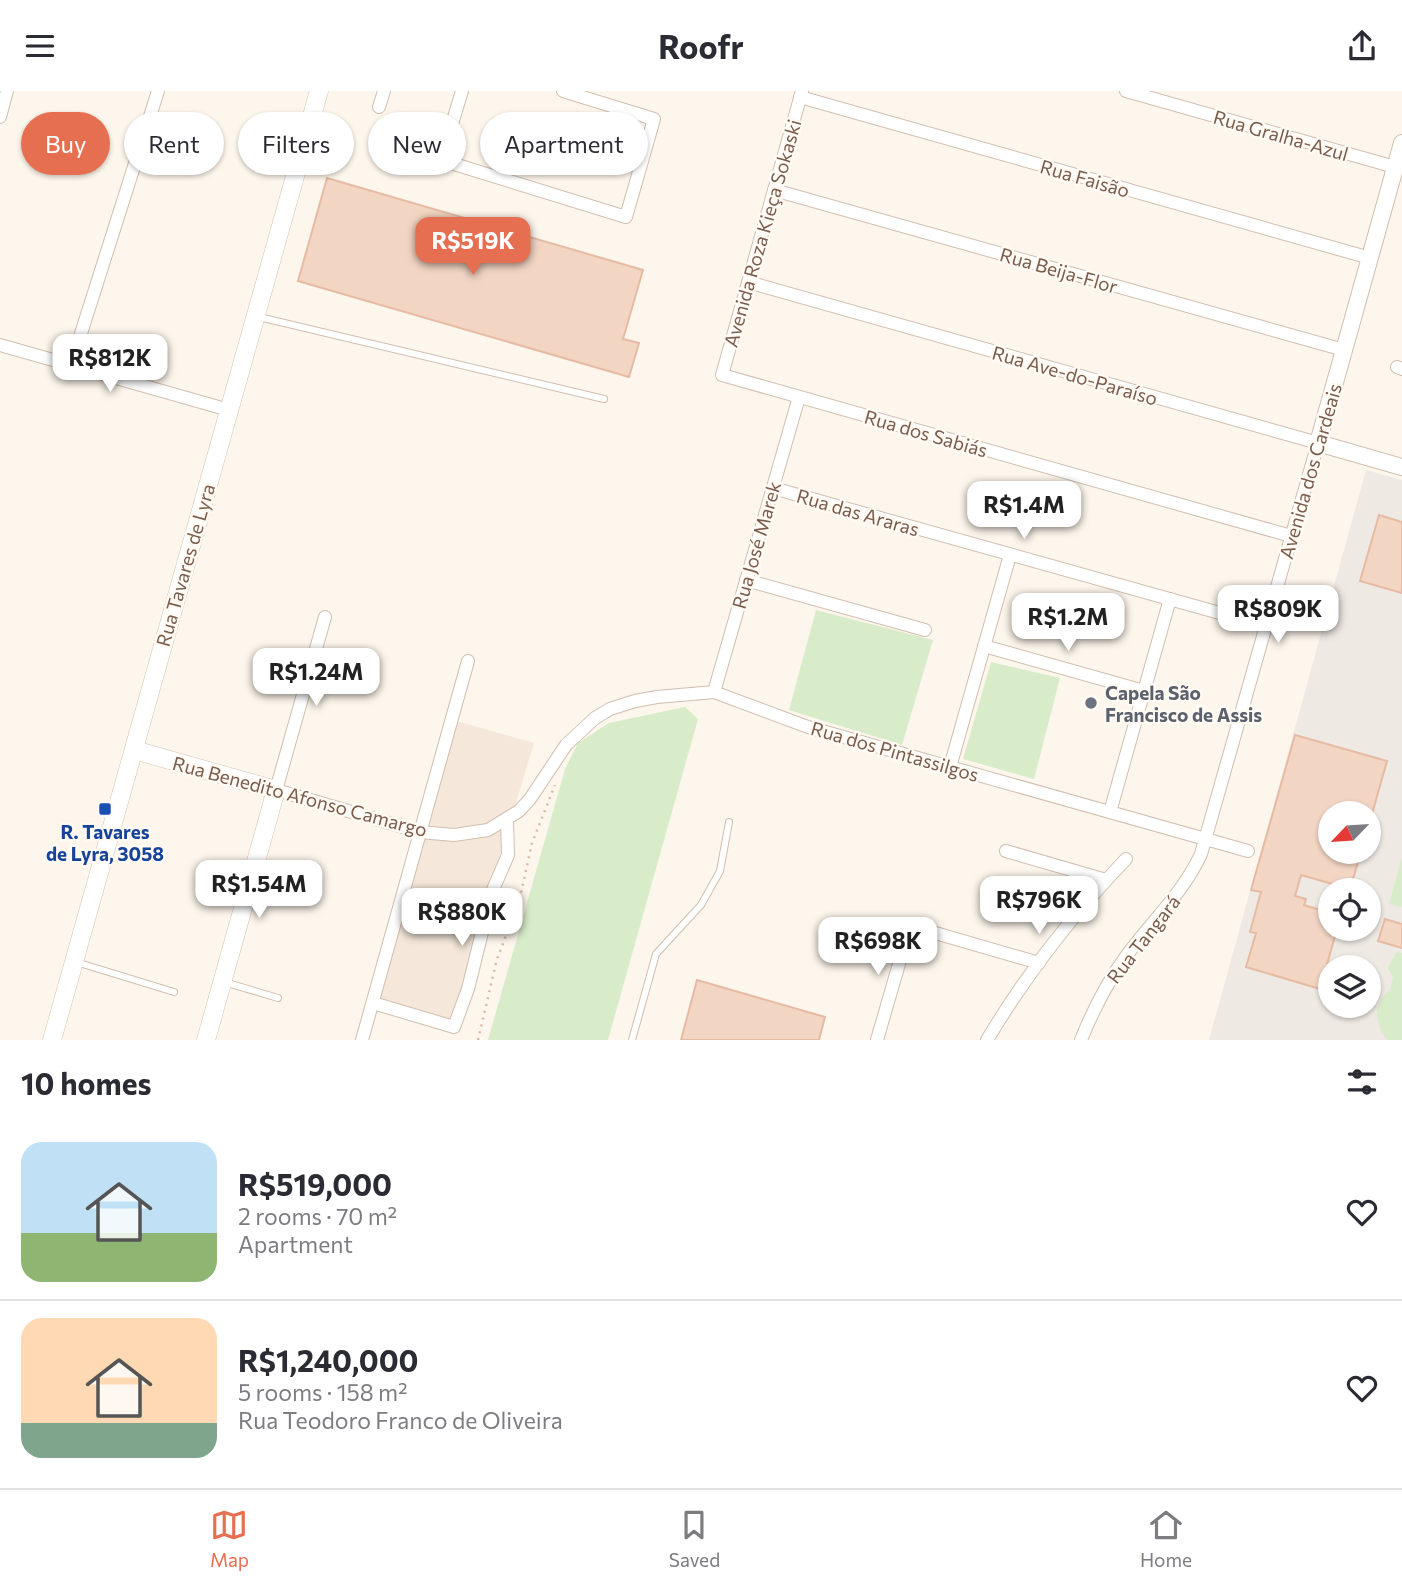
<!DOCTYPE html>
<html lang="en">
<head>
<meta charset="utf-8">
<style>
	body { margin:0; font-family:Commissioner,sans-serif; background:#f7f7f7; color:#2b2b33; height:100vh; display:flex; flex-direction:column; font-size:26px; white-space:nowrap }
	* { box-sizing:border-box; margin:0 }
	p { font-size:23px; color:#7c7c81 }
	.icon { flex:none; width:38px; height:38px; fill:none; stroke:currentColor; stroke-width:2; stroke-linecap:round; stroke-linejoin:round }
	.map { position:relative; height:949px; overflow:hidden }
	.drawer { display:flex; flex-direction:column; background:#fff; flex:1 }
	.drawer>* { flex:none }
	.guide { position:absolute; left:21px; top:21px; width:700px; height:63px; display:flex; gap:14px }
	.needle { width:46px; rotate:245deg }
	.tools { position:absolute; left:1318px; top:710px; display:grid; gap:14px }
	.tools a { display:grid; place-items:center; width:63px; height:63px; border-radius:50%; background:#fff; box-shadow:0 2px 5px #0004; font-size:35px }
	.price { position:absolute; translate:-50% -60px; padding:0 16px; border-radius:14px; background:#fff; color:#222; font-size:23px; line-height:46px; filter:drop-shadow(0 2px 4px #0008) }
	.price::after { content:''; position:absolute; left:50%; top:42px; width:21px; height:16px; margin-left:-10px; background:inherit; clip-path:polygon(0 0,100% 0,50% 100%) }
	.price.on { background:#e76f51; color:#fff }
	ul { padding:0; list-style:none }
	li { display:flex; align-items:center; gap:21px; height:175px; padding:0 21px }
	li+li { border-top:2px solid #e1e1e2 }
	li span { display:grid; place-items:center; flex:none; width:196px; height:140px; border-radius:21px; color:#555 }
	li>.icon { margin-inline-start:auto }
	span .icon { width:84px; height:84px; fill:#fffc; stroke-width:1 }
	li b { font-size:30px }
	h2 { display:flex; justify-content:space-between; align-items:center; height:84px; padding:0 21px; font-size:30px }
	.chip { padding:0 24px; border-radius:32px; background:#fff; box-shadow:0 2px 5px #0004; font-size:24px; line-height:63px }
	.chip.on { background:#e76f51; color:#fff }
	header { display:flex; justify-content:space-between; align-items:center; height:91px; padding:0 21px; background:#fff; font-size:32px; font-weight:700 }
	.dock { display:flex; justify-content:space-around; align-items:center; height:98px; border-top:2px solid #e1e1e2; background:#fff; font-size:19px; color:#7c7c81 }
	.dock a { display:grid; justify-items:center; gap:4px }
	.dock .on { color:#e76f51 }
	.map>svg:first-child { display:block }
</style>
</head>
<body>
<header><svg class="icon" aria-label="menu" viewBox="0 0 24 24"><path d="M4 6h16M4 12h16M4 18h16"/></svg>Roofr<svg class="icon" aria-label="share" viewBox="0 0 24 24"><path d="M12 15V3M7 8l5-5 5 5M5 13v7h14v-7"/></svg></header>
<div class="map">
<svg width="1402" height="949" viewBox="0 0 1402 949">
	<rect width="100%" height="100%" fill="#fdf6ec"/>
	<!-- residential -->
	<path fill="#f5e8da" d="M453 629 534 652 494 785 455 932 380 907Z"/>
	<!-- industrial -->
	<path fill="#efe9e4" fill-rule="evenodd" d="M1366 379 1402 389V949H1209ZM1330 723H1368V761H1330ZM1330 800H1368V838H1330ZM1330 877H1368V915H1330Z"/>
	<!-- green -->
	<g fill="#d8ecc9">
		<path d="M816 519 933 549 902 654 789 619Z"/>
		<path d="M991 571 1060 587 1034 688 963 668Z"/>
		<path d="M685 616 698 628 608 949H488L565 678 578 652 609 632Z"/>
		<path d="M1402 766V816L1389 813Z"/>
		<path d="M1396 861 1402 862V949H1387C1374 930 1372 914 1390 899L1393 886 1388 877Z"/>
	</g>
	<!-- building -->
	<g fill="#f3d5c3" stroke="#e6bba3" stroke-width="2">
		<path d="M327 87 643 179 623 248 639 252 629 286 298 190Z"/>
		<path d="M1379 424 1402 431V502L1360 490Z"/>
		<path d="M1295 644 1387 670 1372 723H1330V761H1361L1350 798 1301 784 1295 805 1306 808 1304 814 1330 822V838H1337L1320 898 1246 876 1256 842 1250 841 1261 801 1251 799Z"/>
		<path d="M1385 828 1402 833V857L1378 850Z"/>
		<path d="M697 889 825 926 819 949H681Z"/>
	</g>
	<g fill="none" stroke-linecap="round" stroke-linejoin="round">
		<defs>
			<g id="service">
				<path d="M259 226 604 308"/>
				<path d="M76 871 174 901"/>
				<path d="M224 891 278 907"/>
				<path d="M632 949 656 863 701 814 720 780 729 731"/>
			</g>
			<g id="minor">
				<path d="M462 0 441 69 626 126 654 28 563 0"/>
				<path d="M802 0 722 284 1291 445"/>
				<path d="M1126 0 1395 76"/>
				<path d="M800 6 1370 167"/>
				<path d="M379 16 384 0"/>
				<path d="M0 26 7 0"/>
				<path d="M774 99 1344 259"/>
				<path d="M748 191 1318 352 1201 763C1183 802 1153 829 1127 864 1108 890 1093 919 1081 949"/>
				<path d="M0 254 229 319"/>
				<path d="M71 274 158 0"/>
				<path d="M1397 276 1402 278"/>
				<path d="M773 397 1266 535"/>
				<path d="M746 489 925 539"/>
				<path d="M325 526 276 699 420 741 454 744 488 739 519 720 530 708 566 654 595 627 610 618 635 610 657 606 714 601 808 636 1248 760"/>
				<path d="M984 555 1144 600"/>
				<path d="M714 601 799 306"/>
				<path d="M950 676 1010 464"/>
				<path d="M1110 721 1170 508"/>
				<path d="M1006 760 1106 789"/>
				<path d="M373 912 454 936 468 898 492 801 508 764 507 730"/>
				<path d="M362 949 468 570"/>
				<path d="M877 949 903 859C909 846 919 840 932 841L1039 872"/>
				<path d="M987 949C1026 884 1074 822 1126 768"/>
			</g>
			<path id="tertiary" d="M1402 52 1318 352 1402 376"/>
			<g id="secondary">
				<path d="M134 659 276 699 206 949"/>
				<path d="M52 949 319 0"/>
			</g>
		</defs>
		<!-- service casing -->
		<use href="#service" stroke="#d1beb0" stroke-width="8"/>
		<!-- minor casing -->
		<use href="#minor" stroke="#d1beb0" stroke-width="14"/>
		<!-- tertiary casing -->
		<use href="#tertiary" stroke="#d1beb0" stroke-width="18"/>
		<!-- secondary casing -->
		<use href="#secondary" stroke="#d6c0b0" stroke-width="19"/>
		<!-- path -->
		<path stroke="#d9b8a5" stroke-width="2.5" stroke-dasharray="2 5" stroke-linecap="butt" d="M478 949 497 868 519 811 532 752 555 694"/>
		<!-- service -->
		<use href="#service" stroke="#fff" stroke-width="6"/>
		<!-- minor -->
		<use href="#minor" stroke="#fff" stroke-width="12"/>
		<!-- tertiary -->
		<use href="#tertiary" stroke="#fff" stroke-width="16"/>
		<!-- secondary -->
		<use href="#secondary" stroke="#fff" stroke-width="18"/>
	</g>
	<!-- markers -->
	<circle fill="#6b7280" stroke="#fffaf3" stroke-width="2.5" cx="1091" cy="612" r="7"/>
	<rect fill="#1a4fb4" stroke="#fffaf3" stroke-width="2.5" x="98" y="711" width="14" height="14" rx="3.5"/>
	<g text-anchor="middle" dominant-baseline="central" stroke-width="5" stroke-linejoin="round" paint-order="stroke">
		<!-- street labels -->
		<g font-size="19" fill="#7a5c4d" stroke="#fffaf3">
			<text transform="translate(1281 44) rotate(16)">Rua Gralha-Azul</text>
			<text transform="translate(1085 87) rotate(16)">Rua Faisão</text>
			<text transform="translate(762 142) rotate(-74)">Avenida Roza Kieça Sokaski</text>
			<text transform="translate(1059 179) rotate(16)">Rua Beija-Flor</text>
			<text transform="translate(1075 284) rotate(16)">Rua Ave-do-Paraíso</text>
			<text transform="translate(926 342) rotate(16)">Rua dos Sabiás</text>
			<text transform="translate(1310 380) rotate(-74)">Avenida dos Cardeais</text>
			<text transform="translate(858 421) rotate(16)">Rua das Araras</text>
			<text transform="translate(756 454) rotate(-74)">Rua José Marek</text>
			<text transform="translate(185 474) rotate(-74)">Rua Tavares de Lyra</text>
			<text transform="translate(895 660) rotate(16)">Rua dos Pintassilgos</text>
			<text transform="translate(300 705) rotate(15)">Rua Benedito Afonso Camargo</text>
			<text transform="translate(1143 848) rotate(-52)">Rua Tangará</text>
		</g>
		<!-- worship labels -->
		<g font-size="19" font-weight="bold" fill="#5b616d" stroke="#fffaf3" text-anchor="start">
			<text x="1105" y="601">Capela São<tspan x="1105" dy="22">Francisco de Assis</tspan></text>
		</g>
		<!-- transit labels -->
		<g font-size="19" font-weight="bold" fill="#164399" stroke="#fffaf3">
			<text x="105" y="740">R. Tavares<tspan x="105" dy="22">de Lyra, 3058</tspan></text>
		</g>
	</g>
</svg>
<div class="tools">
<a><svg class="needle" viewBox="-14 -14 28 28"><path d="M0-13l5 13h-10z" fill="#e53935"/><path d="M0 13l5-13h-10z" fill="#7c7c81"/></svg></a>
<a><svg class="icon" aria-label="locate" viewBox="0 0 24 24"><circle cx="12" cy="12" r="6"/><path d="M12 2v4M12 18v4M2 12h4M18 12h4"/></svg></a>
<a><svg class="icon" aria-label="layers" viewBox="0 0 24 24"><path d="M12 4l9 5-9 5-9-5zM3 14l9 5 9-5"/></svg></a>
</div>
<b class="price on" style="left:473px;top:186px">R$519K</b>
<b class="price" style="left:110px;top:303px">R$812K</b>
<b class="price" style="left:1024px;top:450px">R$1.4M</b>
<b class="price" style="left:1278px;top:554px">R$809K</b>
<b class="price" style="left:1068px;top:562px">R$1.2M</b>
<b class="price" style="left:316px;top:617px">R$1.24M</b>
<b class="price" style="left:259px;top:829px">R$1.54M</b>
<b class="price" style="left:1039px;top:845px">R$796K</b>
<b class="price" style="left:462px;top:857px">R$880K</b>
<b class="price" style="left:878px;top:886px">R$698K</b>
<div class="guide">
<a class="chip on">Buy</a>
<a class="chip">Rent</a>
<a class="chip">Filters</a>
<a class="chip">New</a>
<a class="chip">Apartment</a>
</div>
</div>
<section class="drawer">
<h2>10 homes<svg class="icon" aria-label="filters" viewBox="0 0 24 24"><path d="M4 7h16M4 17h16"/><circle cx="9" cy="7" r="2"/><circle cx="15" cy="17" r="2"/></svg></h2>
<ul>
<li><span style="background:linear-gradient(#bfe0f5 65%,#8fb573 0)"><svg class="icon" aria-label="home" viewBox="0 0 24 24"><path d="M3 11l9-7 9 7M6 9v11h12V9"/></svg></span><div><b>R$519,000</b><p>2 rooms · 70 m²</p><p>Apartment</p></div><svg class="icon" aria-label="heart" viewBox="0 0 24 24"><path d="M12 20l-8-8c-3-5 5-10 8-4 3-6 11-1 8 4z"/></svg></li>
<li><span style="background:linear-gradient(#ffd9b3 75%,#7fa58c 0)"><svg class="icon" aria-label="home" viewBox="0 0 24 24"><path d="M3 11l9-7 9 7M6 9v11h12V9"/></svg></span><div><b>R$1,240,000</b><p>5 rooms · 158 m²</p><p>Rua Teodoro Franco de Oliveira</p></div><svg class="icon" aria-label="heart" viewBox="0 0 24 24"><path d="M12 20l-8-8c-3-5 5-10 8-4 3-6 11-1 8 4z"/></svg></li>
</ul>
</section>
<nav class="dock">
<a class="on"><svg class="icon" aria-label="map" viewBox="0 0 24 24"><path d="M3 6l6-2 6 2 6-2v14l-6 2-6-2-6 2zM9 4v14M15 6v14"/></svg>Map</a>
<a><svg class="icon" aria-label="saved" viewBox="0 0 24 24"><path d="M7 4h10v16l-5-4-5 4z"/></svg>Saved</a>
<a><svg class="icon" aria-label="home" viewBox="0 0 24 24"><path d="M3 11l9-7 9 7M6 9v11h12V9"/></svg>Home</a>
</nav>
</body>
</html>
